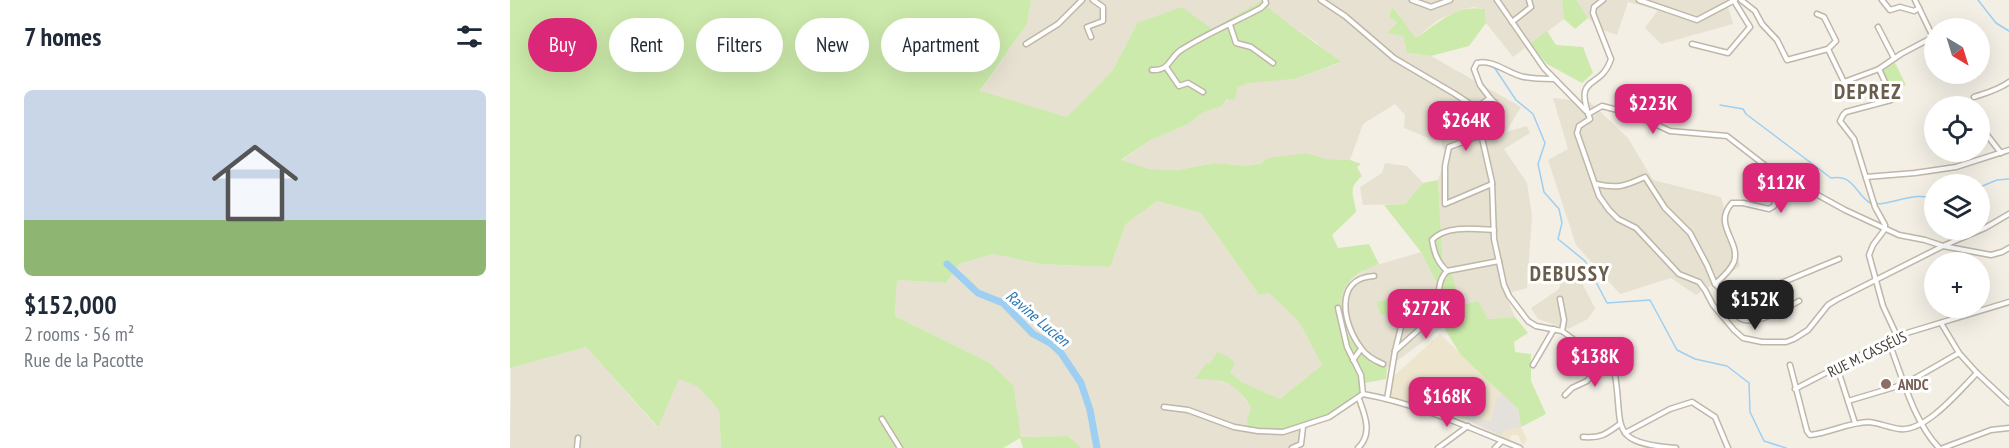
<!DOCTYPE html>
<html lang="en">
<head>
<meta charset="utf-8">
<style>
	body { margin:0; font-family:"PT Sans Narrow",sans-serif; background:#f2f2f3; color:#1f2937; height:100vh; display:flex; flex-direction:column; font-size:22px; white-space:nowrap }
	* { box-sizing:border-box; margin:0 }
	p { font-size:20px; color:#747a83 }
	.icon { flex:none; width:33px; height:33px; fill:none; stroke:currentColor; stroke-width:2; stroke-linecap:round; stroke-linejoin:round }
	.map { position:relative; flex:1; overflow:hidden }
	.details { display:flex; flex-direction:column; background:#fff; width:510px }
	.details>* { flex:none }
	.banner { position:absolute; left:18px; top:18px; width:570px; height:54px; display:flex; gap:12px }
	.needle { width:39px; rotate:142deg }
	.controls { position:absolute; left:1414px; top:18px; display:grid; gap:12px }
	.controls a { display:grid; place-items:center; width:66px; height:66px; border-radius:50%; background:#fff; box-shadow:0 6px 24px #0002; font-size:30px }
	.price { position:absolute; translate:-50% -51px; padding:0 14px; border-radius:12px; background:#db2777; color:#fff; font-size:20px; line-height:39px; filter:drop-shadow(0 2px 3px #0008) }
	.price::after { content:''; position:absolute; left:50%; top:36px; width:18px; height:14px; margin-left:-9px; background:inherit; clip-path:polygon(0 0,100% 0,50% 100%) }
	.price.active { background:#222; color:#fff }
	ul { padding:0; list-style:none }
	li { display:grid; align-content:center; gap:12px; height:318px; padding:0 24px }
	li+li { border-top:2px solid #e0e1e3 }
	li span { display:grid; place-items:center; height:186px; border-radius:9px; color:#555 }
	li>.icon { margin-inline-start:auto }
	span .icon { width:108px; height:108px; fill:#fffc; stroke-width:1 }
	li b { font-size:26px }
	h2 { display:flex; justify-content:space-between; align-items:center; height:72px; padding:0 24px; font-size:26px }
	.pill { padding:0 21px; border-radius:27px; background:#fff; box-shadow:0 6px 24px #0002; font-size:21px; line-height:54px }
	.pill.active { background:#db2777; color:#fff }
	main { display:flex; flex:1; min-height:0 }
	.map>svg:first-child { display:block }
</style>
</head>
<body>
<main>
<section class="details">
<h2>7 homes<svg class="icon" aria-label="filters" viewBox="0 0 24 24"><path d="M4 7h16M4 17h16"/><circle cx="9" cy="7" r="2"/><circle cx="15" cy="17" r="2"/></svg></h2>
<ul>
<li><span style="background:linear-gradient(#c9d6e8 70%,#8fb573 0)"><svg class="icon" aria-label="home" viewBox="0 0 24 24"><path d="M3 11l9-7 9 7M6 9v11h12V9"/></svg></span><div><b>$152,000</b><p>2 rooms · 56 m²</p><p>Rue de la Pacotte</p></div></li>
</ul>
</section>
<div class="map">
<svg width="1499" height="448" viewBox="0 0 1499 448">
	<rect width="100%" height="100%" fill="#f3efe5"/>
	<!-- residential -->
	<g fill="#e7e1d2">
		<path d="M521 0H1052L1054 19 1003 57 976 23 975 9 963 7 951 10 928 20 906 38 893 24 889 14 882 7 879 16 887 23 878 33 893 36 897 53 921 56 1011 107 996 132 1017 126 1020 133 994 149 1017 183 1022 216 1017 288 995 294 1005 317 977 319 951 306 942 274 933 267 928 180 938 153 933 149 931 139 923 140 894 128 895 115 885 104 853 124 840 160 816 159 797 153 736 166 705 163 667 170 639 169 611 161 639 141 680 123 692 113 712 106 727 88 737 82 785 79 830 63 806 42 767 16 751 1 702 30 627 23 603 70 557 117 470 92 517 24Z"/>
		<path d="M1066 0H1216L1223 24 1151 44 1135 28 1148 10 1118 2 1107 35 1092 30 1078 18Z"/>
		<path d="M1043 98 1080 102 1118 138 1143 180 1211 197 1230 266 1186 295 1161 278 1110 294 1066 245 1038 160 1058 149Z"/>
		<path d="M875 163 897 166 913 183 895 204 853 205 850 187 872 173Z"/>
		<path d="M647 201 691 213 749 295 759 293 789 322 812 365 770 399 732 382 720 372 686 379H702L725 386 741 408 737 418 791 428 790 448H572L558 436 511 437 504 386 480 363 385 316 387 280 436 283 449 264 483 254 530 264 600 267 616 224Z"/>
		<path d="M911 252 925 280 937 293 940 322 877 368 859 359 840 339 835 323 831 303 833 289 845 277 857 268Z"/>
		<path d="M1056 265 1073 271V285L1085 308 1078 319 1058 329 1028 319 1021 308 1049 289Z"/>
		<path d="M76 347 147 427 169 378 187 386 209 410 211 448H0L1 368Z"/>
	</g>
	<!-- education -->
	<path fill="#ede5ce" d="M930 334 1008 409 1011 427 1017 440 1014 444H1012L1008 435H1001L1000 441 955 419 920 407 880 397 883 377Z"/>
	<!-- green -->
	<g fill="#cceaab">
		<path d="M0 0H521L517 24 470 91 557 117 603 70 627 23 672 7 702 29 751 1C776 24 805 41 831 62L785 79 737 83 727 88 725 100 717 99 712 106 692 113 680 123 639 141 611 160 639 169 667 170 705 163 736 166 752 163 758 158 797 153 816 159 840 160 851 164 847 167 852 176C837 189 844 194 846 212L822 235 828 248 859 244 869 264C855 269 842 275 835 288 830 295 832 303 833 311 835 320 835 330 840 338 848 351 863 362 877 368L876 379 850 384 851 391C827 410 800 431 767 432 758 432 748 430 739 429L737 418 741 408C726 382 714 379 685 379L696 363 700 364 707 352 719 357 725 364 720 372 732 382 770 399 812 365 789 322 759 293 749 295 691 213 647 201 616 224 600 267 530 264 483 254 449 264 436 283 387 280 385 316 480 363 504 386 511 437 558 436 572 448H513L510 438 493 448H211L209 410 187 386 169 379 148 427 76 347 1 368 0 369Z"/>
		<path d="M1052 0H1066L1078 18 1065 29 1054 19Z"/>
		<path d="M882 7C891 16 896 27 906 38 929 23 945 4 975 9L976 23 959 46 921 56 897 53 893 36 877 33 887 23 879 16Z"/>
		<path d="M1037 31 1046 45 1073 47 1083 73 1072 83 1037 64 1020 44Z"/>
		<path d="M1385 63 1396 85 1382 91 1372 70Z"/>
		<path d="M928 180 933 267 942 274 951 306 968 301 978 319 1005 317 1018 333 1004 342 1005 352 1021 354V381L1036 414 1011 427 1008 409 950 354 933 326 940 322 937 293 925 280 911 252 874 205 895 204 913 183Z"/>
		<path d="M884 298 887 311 870 315 867 302Z"/>
	</g>
	<!-- parking -->
	<path fill="#e4e1dd" d="M992 394 1008 409 1011 427 997 429 990 435 955 419 958 413 981 422 986 400Z"/>
	<g fill="none" stroke-linecap="round" stroke-linejoin="round">
		<!-- stream -->
		<g stroke="#9dcff3" stroke-width="1.5">
			<path d="M1468 0 1486 23 1499 31"/>
			<path d="M984 67 1006 100 1023 114 1035 143 1028 164 1034 192 1049 209 1052 223 1048 239 1075 261 1097 303 1140 300 1167 350 1185 359 1217 366 1239 383 1240 412 1254 441 1276 448"/>
			<path d="M1210 105 1233 109 1236 114 1321 178C1346 174 1345 196 1362 204"/>
			<path d="M1470 187 1487 180 1499 179"/>
			<path d="M1367 204C1385 204 1407 190 1425 200"/>
		</g>
		<!-- river -->
		<path stroke="#9dcff3" stroke-width="7" d="M437 264 468 293 493 303 523 334 540 343 551 353 571 383 580 410 587 448"/>
		<defs>
			<g id="street">
				<path d="M811 0 835 16 884 58 945 94 966 108 970 113 972 138 982 182 984 239 994 285 999 296 1018 321 1026 326 1052 331 1104 369C1115 425 1094 443 1166 448"/>
				<path d="M902 0 921 7 940 0"/>
				<path d="M987 0 1034 68 1076 111"/>
				<path d="M1093 0 1084 7 1083 13 1101 59C1090 92 1063 72 1080 119L1069 126 1067 133 1089 196 1099 210 1108 219 1126 228 1169 274 1189 282 1195 290 1203 305 1224 330 1233 338 1252 342H1276L1284 339 1298 330 1318 305 1326 300 1433 246 1475 228 1499 214"/>
				<path d="M1129 0 1187 20 1225 0"/>
				<path d="M1231 0 1245 11 1252 24 1267 40 1277 60 1318 49"/>
				<path d="M1372 0 1380 10 1390 7 1404 11 1409 8"/>
				<path d="M1405 0 1423 37"/>
				<path d="M1307 14 1314 17 1326 41 1318 49 1334 82 1369 69 1391 54 1425 36"/>
				<path d="M1002 22 1021 7 1019 0"/>
				<path d="M720 25 726 43 741 47 763 63"/>
				<path d="M1368 27 1384 58"/>
				<path d="M581 37 577 27 593 21V7L583 0"/>
				<path d="M516 44 548 24 572 0"/>
				<path d="M1182 44 1218 53 1240 27 1224 1"/>
				<path d="M656 67 669 86 678 83 693 92"/>
				<path d="M1369 69 1381 95V100L1336 112 1333 115 1330 121 1344 139 1365 207 1375 225V229L1363 245 1359 255 1373 306 1387 336"/>
				<path d="M642 70C660 71 659 58 671 50 696 34 725 22 751 8L756 3 755 0"/>
				<path d="M1464 97C1476 93 1488 90 1499 82"/>
				<path d="M980 98 988 106"/>
				<path d="M966 108 980 98 970 85 964 69 967 63C984 59 998 74 1014 77 1024 79 1034 79 1044 79"/>
				<path d="M1078 114 1092 106 1123 114 1160 131 1217 136 1257 167 1335 210 1389 235 1415 240 1433 246 1481 255 1492 252 1499 248"/>
				<path d="M1470 126 1491 153"/>
				<path d="M972 135 939 147 935 166V204L982 184"/>
				<path d="M1356 177 1405 173 1446 167 1499 150"/>
				<path d="M1086 184C1108 189 1115 186 1135 177L1155 208 1180 233 1197 265 1205 284 1222 300 1254 290 1329 259"/>
				<path d="M937 271C927 262 924 252 922 240 936 225 965 229 984 230"/>
				<path d="M937 271 989 261"/>
				<path d="M864 276C823 278 833 325 851 348 856 356 864 360 873 364"/>
				<path d="M1205 284C1212 278 1220 271 1224 262 1231 241 1202 225 1222 203H1233L1259 209 1264 206C1268 194 1257 180 1257 167"/>
				<path d="M1050 299 1054 320 1052 331"/>
				<path d="M1222 300C1224 340 1270 311 1289 301"/>
				<path d="M828 308 837 347 851 375 853 394"/>
				<path d="M1431 323 1449 353 1467 373 1499 403"/>
				<path d="M1378 340C1392 375 1403 421 1429 448"/>
				<path d="M885 351 931 310C929 297 926 282 937 271"/>
				<path d="M843 360 851 349"/>
				<path d="M1023 365 1044 329"/>
				<path d="M1280 365 1297 431 1300 435C1320 433 1339 422 1359 422 1369 423 1380 428 1390 429 1416 432 1450 390 1467 373"/>
				<path d="M1327 367 1345 423"/>
				<path d="M1285 389 1387 336 1499 302"/>
				<path d="M1055 395 1062 388 1077 381 1093 362"/>
				<path d="M877 399 885 351 891 327 897 315 894 302"/>
				<path d="M1338 401 1395 384 1449 353"/>
				<path d="M654 407 678 410 724 427 748 431 773 432 819 417 853 394C909 404 957 427 1010 448"/>
				<path d="M372 419 390 448"/>
				<path d="M1115 433 1160 409 1182 402 1205 417 1218 448"/>
				<path d="M1073 437C1091 438 1095 435 1110 424"/>
				<path d="M67 448 68 438"/>
				<path d="M782 448 791 444 793 427"/>
				<path d="M848 448C863 434 855 415 849 399"/>
				<path d="M928 448 958 426"/>
				<path d="M985 448 992 441"/>
				<path d="M1433 448 1481 430 1499 428"/>
			</g>
		</defs>
		<!-- street casing -->
		<use href="#street" stroke="#bfb7a7" stroke-width="7"/>
		<!-- street -->
		<use href="#street" stroke="#fff" stroke-width="4"/>
	</g>
	<!-- markers -->
	<circle fill="#8d6e63" stroke="#fff" stroke-width="2" cx="1376" cy="384" r="6"/>
	<g text-anchor="middle" dominant-baseline="central" stroke-width="6" stroke-linejoin="round" paint-order="stroke">
		<!-- street labels -->
		<g font-size="15" fill="#463f34" stroke="#fff">
			<text transform="translate(1357 354) rotate(-26)">RUE M. CASSÉUS</text>
		</g>
		<!-- education labels -->
		<g font-size="15" font-weight="bold" fill="#785e54" stroke="#fff" text-anchor="start">
			<text x="1388" y="384">ANDC</text>
		</g>
		<!-- water labels -->
		<g font-size="16" font-style="italic" fill="#2878b6" stroke="#fff">
			<text transform="translate(528 318) rotate(40)">Ravine Lucien</text>
		</g>
		<!-- district labels -->
		<g font-size="21" font-weight="bold" letter-spacing="1.5" fill="#695d4b" stroke="#fff">
			<text x="1358" y="91">DEPREZ</text>
			<text x="1060" y="273">DEBUSSY</text>
		</g>
	</g>
</svg>
<div class="controls">
<a><svg class="needle" viewBox="-14 -14 28 28"><path d="M0-13l5 13h-10z" fill="#e53935"/><path d="M0 13l5-13h-10z" fill="#747a83"/></svg></a>
<a><svg class="icon" aria-label="locate" viewBox="0 0 24 24"><circle cx="12" cy="12" r="6"/><path d="M12 2v4M12 18v4M2 12h4M18 12h4"/></svg></a>
<a><svg class="icon" aria-label="layers" viewBox="0 0 24 24"><path d="M12 4l9 5-9 5-9-5zM3 14l9 5 9-5"/></svg></a>
<a>+</a>
</div>
<b class="price" style="left:1143px;top:135px">$223K</b>
<b class="price" style="left:956px;top:152px">$264K</b>
<b class="price" style="left:1271px;top:214px">$112K</b>
<b class="price active" style="left:1245px;top:331px">$152K</b>
<b class="price" style="left:916px;top:340px">$272K</b>
<b class="price" style="left:1085px;top:388px">$138K</b>
<b class="price" style="left:937px;top:428px">$168K</b>
<div class="banner">
<a class="pill active">Buy</a>
<a class="pill">Rent</a>
<a class="pill">Filters</a>
<a class="pill">New</a>
<a class="pill">Apartment</a>
</div>
</div>
</main>
</body>
</html>
